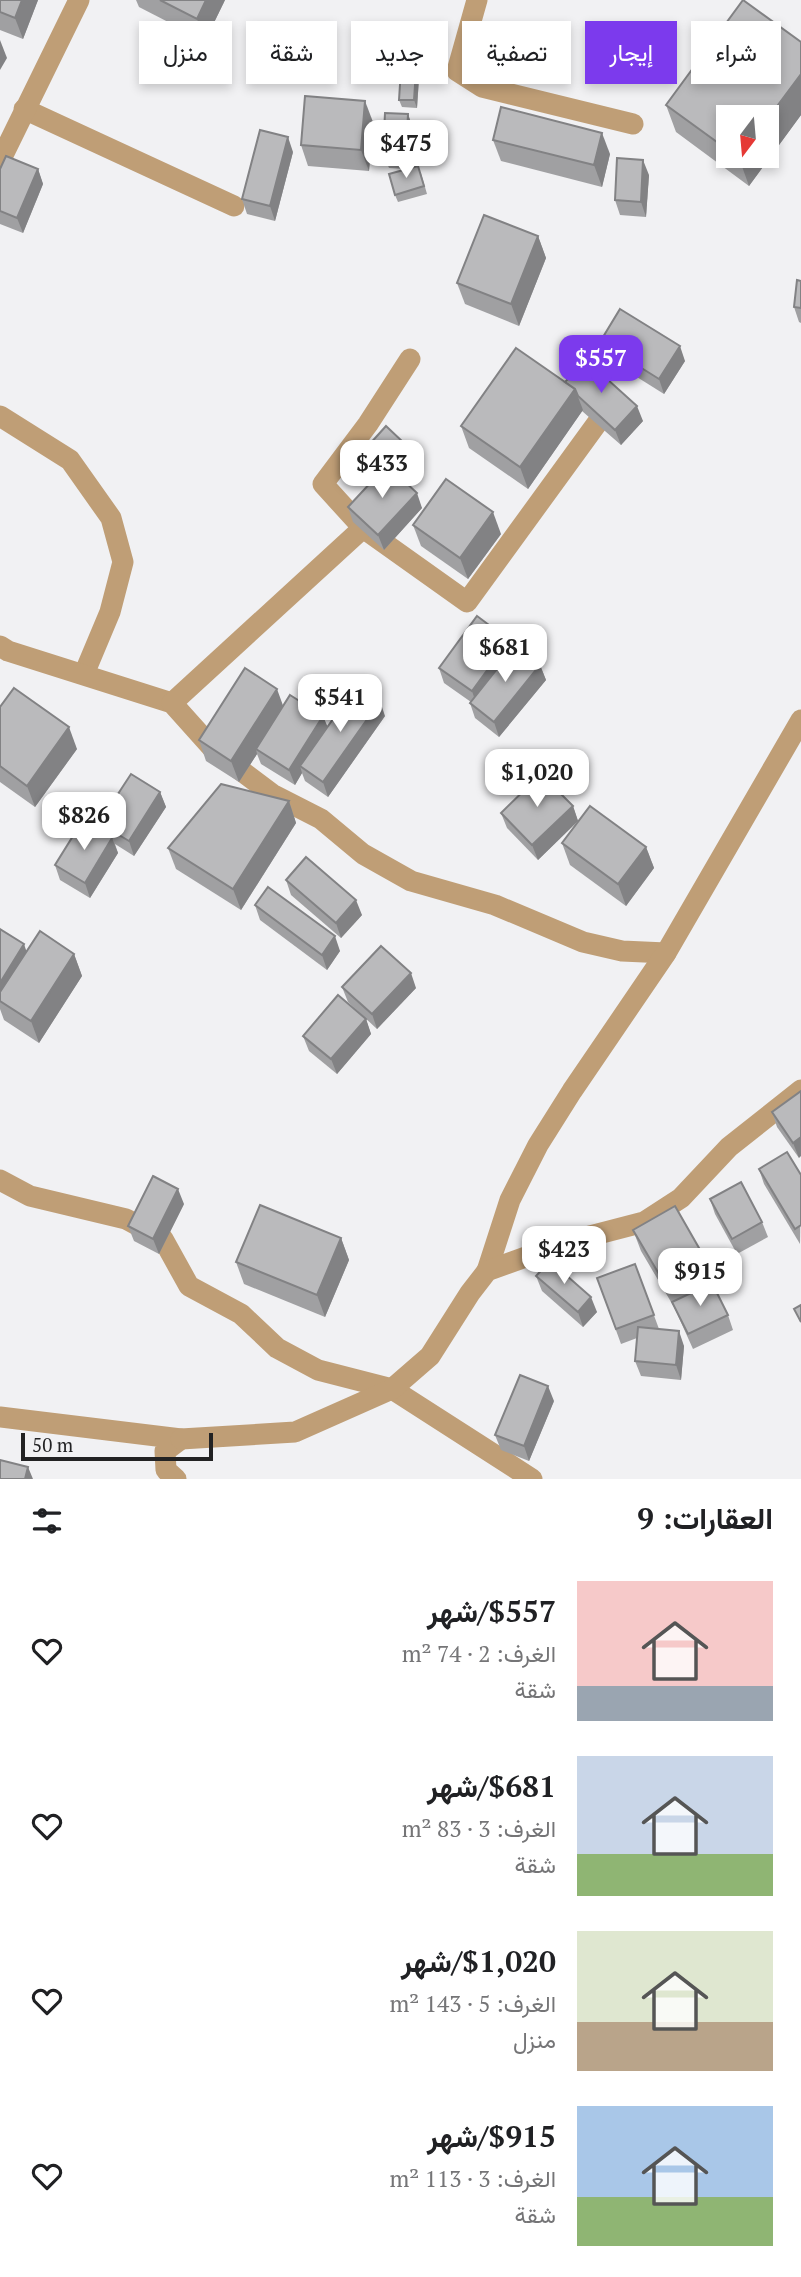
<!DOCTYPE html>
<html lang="ar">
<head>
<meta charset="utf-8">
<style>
	body { margin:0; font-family:"PT Serif",Vazirmatn,serif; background:#f2f2f2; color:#202124; direction:rtl; height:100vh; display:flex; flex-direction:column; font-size:26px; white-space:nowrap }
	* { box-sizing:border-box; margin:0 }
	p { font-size:23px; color:#757577 }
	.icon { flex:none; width:38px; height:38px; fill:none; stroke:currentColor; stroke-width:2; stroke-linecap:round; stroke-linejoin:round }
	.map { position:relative; height:1479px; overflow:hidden; direction:ltr }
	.panel { display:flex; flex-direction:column; background:#fff; flex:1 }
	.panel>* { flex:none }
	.guide { position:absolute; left:21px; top:21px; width:760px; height:63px; direction:rtl; display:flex; gap:14px }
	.needle { width:46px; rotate:196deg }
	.tools { position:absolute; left:716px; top:105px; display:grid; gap:14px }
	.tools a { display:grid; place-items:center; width:63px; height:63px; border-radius:0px; background:#fff; box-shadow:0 4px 10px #0003; font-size:35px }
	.scale { position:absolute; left:21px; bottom:18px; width:192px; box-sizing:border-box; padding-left:7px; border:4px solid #222223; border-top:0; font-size:19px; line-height:24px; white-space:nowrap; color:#222223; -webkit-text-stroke:5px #f1f1f3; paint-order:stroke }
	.price { position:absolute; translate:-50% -60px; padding:0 16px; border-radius:14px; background:#fff; color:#222; font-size:23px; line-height:46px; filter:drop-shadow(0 2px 4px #0008) }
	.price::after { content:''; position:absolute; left:50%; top:42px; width:21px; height:16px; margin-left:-10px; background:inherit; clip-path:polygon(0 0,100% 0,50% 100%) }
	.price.on { background:#7c3aed; color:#fff }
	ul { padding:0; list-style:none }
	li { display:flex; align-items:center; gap:21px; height:175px; padding:0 28px }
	li span { display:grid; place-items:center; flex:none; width:196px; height:140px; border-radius:0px; color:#555 }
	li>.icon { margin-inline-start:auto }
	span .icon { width:84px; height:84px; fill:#fffc; stroke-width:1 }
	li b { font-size:30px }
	h2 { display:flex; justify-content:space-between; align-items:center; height:84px; padding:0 28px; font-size:30px }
	.chip { padding:0 24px; border-radius:0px; background:#fff; box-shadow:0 4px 10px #0003; font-size:24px; line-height:63px }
	.chip.on { background:#7c3aed; color:#fff }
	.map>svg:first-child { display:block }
</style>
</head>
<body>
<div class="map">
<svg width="801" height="1479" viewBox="0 0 801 1479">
	<rect width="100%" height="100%" fill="#f1f1f3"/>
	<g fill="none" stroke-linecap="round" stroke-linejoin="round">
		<!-- street -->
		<g stroke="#bf9e76" stroke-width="21">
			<path d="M477 0 457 71 482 87 633 124"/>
			<path d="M24 109 234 206"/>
			<path d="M0 161 79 0"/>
			<path d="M410 359 368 424 323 484 363 528 467 602 603 415"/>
			<path d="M0 416 70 460 111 518 123 562 110 612 84 674"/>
			<path d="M0 646 8 651 172 703 215 751 272 794 321 819 363 854 411 881 495 905 583 942 622 951 666 953"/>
			<path d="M172 703 363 528"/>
			<path d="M0 1180 30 1196 126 1219 163 1239 189 1286 241 1314 277 1348 318 1370 392 1389 532 1479"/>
			<path d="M487 1271 510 1200 538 1145 572 1091 666 953 801 720"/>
			<path d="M0 1417 181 1439 165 1451 166 1470 176 1479"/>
			<path d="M181 1439 295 1432 392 1389 430 1356 470 1293 487 1271 567 1242 644 1222 681 1198 729 1147 801 1090"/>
		</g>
	</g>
	<!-- wall -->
	<g fill="#a0a0a2" fill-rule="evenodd">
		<path d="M0 0H38L23 39 0 30Z"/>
		<path d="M136 0H225L205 41 139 7Z"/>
		<path d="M743 0 801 42V115L749 186 676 132 666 105ZM728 117H766V156H728Z"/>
		<path d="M419 77 417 108 402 107 399 100Z"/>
		<path d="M408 114 413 129 412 167 421 173 427 194 398 202 395 195 406 169 389 168 383 153Z"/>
		<path d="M373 122 369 171 308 166 301 145Z"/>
		<path d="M493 140 610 154 602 187 501 161Z"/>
		<path d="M293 152 275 221 247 214 242 199Z"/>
		<path d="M0 169H38L43 184 23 233 0 224Z"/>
		<path d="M649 175 646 217 620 215 615 200Z"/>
		<path d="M538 236 546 258 519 326 465 304 457 283Z"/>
		<path d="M801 281V323L799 322 794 307Z"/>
		<path d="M600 342 685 361 664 394 605 357Z"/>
		<path d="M565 382 643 421 621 445 582 411 528 489 469 448 461 426Z"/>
		<path d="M359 456 410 458 396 473 422 508 384 550 353 522 348 507 374 480 364 471Z"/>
		<path d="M413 525 501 534 468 579 421 546Z"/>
		<path d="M513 650 540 665 546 680 499 737 475 718 470 703 471 702 444 683 439 668Z"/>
		<path d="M0 707 77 749 35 807 0 782Z"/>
		<path d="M385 716 328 797 305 781 302 773 295 785 261 764 257 754 239 782 206 761 199 740 327 727Z"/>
		<path d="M160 792 166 807 134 856 115 844 118 853 90 898 60 880 55 865 102 832 99 823Z"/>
		<path d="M289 801 296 823 241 910 176 869 168 848Z"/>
		<path d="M573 806 578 821 538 860 507 828 501 813Z"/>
		<path d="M562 843 646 847 654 868 626 906 570 865Z"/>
		<path d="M286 880 362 915 341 938 291 895Z"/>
		<path d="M255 905 340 951 327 970 260 920Z"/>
		<path d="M0 929 27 951 74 954 82 976 39 1043 4 1020 0 1009Z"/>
		<path d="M342 987 416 988 377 1029 348 1002Z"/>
		<path d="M366 1019 371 1034 337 1074 309 1051 303 1036Z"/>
		<path d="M801 1091 799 1158 777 1127 772 1112Z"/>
		<path d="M759 1169 801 1175 800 1244 764 1184Z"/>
		<path d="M710 1199 762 1222 768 1237 737 1254 715 1214Z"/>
		<path d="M184 1204 159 1254 134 1241 128 1226Z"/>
		<path d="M633 1230 707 1262 715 1284 713 1285 728 1315 733 1330 693 1349 674 1307 641 1251Z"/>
		<path d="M341 1238 349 1260 325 1317 244 1284 236 1262Z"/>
		<path d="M635 1264 659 1329 684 1346 681 1380 641 1376 635 1361 637 1338 621 1344 597 1278Z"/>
		<path d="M536 1276 597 1312 583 1327 542 1291Z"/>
		<path d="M554 1401 529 1461 501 1450 495 1435Z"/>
	</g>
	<!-- shaded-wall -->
	<g fill="#828284">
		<path d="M22 0H38L23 39 15 18Z"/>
		<path d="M206 0H225L205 41 197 19Z"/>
		<path d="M0 40 7 58 0 70Z"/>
		<path d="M416 70 419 77 417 108 414 100Z"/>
		<path d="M801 74V115L749 186 739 158 741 156H766V121Z"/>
		<path d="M365 101 373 122 369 171 361 150Z"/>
		<path d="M408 114 413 129 412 169 406 154Z"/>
		<path d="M602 133 610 154 602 187 594 165Z"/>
		<path d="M288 137 293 152 275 221 270 206Z"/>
		<path d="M643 160 649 175 646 217 641 202Z"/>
		<path d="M38 169 43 184 23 233 17 218Z"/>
		<path d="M538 236 546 258 519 326 511 304Z"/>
		<path d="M680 346 685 361 664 394 659 379Z"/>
		<path d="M575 389 583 410 528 489 520 467Z"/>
		<path d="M637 406 643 421 621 445 615 430Z"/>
		<path d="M404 443 410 458 383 488 377 473Z"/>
		<path d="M417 493 422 508 384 550 378 535Z"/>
		<path d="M493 512 501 534 468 579 460 558Z"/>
		<path d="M509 640 515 655 477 706 472 691Z"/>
		<path d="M540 665 546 680 499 737 494 722Z"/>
		<path d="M277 689 285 711 256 749 257 754 239 782 231 761Z"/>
		<path d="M380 701 385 716 328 797 323 782Z"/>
		<path d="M323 716 329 730 300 766 302 773 295 785 289 770Z"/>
		<path d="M69 727 77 749 35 807 27 786Z"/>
		<path d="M160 792 166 807 134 856 129 841Z"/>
		<path d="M289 801 296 823 241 910 233 889Z"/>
		<path d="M573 806 578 821 538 860 532 845Z"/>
		<path d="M112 838 118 853 90 898 85 883Z"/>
		<path d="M646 847 654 868 626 906 618 884Z"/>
		<path d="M356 900 362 915 341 938 336 923Z"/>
		<path d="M335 936 340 951 327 970 322 955Z"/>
		<path d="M24 944 29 959 0 1001V983Z"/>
		<path d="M74 954 82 976 39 1043 31 1021Z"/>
		<path d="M411 973 416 988 377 1029 372 1014Z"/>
		<path d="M366 1019 371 1034 337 1074 331 1059Z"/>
		<path d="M801 1137V1156L799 1158 793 1143Z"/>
		<path d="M178 1189 184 1204 159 1254 153 1239Z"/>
		<path d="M341 1238 349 1260 325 1317 317 1295Z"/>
		<path d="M591 1297 597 1312 583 1327 578 1312Z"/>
		<path d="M679 1331 684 1346 681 1380 676 1365Z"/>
		<path d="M548 1386 554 1401 529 1461 524 1446Z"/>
		<path d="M28 1467 33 1479H25Z"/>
	</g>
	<!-- building -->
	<g fill="#bababc" stroke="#828284" stroke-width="2">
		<path d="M0 0H22L15 18 0 12Z"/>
		<path d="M160 0H206L197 19Z"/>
		<path d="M743 0 801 42V74L766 121V117H728V150L666 105Z"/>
		<path d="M401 69 416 70 414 100H399Z"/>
		<path d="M305 96 365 101 361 150 301 145Z"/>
		<path d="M501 107 602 133 594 165 493 140Z"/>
		<path d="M385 113 408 114 406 154 383 153Z"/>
		<path d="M260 130 288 137 270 206 242 199Z"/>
		<path d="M6 156 38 169 17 218 0 211V169Z"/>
		<path d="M617 158 643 160 641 202 615 200Z"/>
		<path d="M418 166 424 186 395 195 389 174Z"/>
		<path d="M484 215 538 236 511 304 457 283Z"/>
		<path d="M797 280 801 281V308L794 307Z"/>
		<path d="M620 309 680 346 659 379 600 342Z"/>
		<path d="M516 348 575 389 520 467 461 426Z"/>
		<path d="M586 360 637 406 615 430 578 396 575 389 565 382Z"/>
		<path d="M386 426 404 443 377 473 359 456Z"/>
		<path d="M387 465 417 493 378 535 348 507Z"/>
		<path d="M446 479 493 512 460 558 413 525Z"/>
		<path d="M477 616 509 640 472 691 439 668Z"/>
		<path d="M516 645 540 665 494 722 470 703Z"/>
		<path d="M245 668 277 689 231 761 199 740Z"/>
		<path d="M357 685 380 701 323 782 300 766Z"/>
		<path d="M14 688 69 727 27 786 0 766V707Z"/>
		<path d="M290 695 323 716 289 770 256 749Z"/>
		<path d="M131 774 160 792 129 841 99 823Z"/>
		<path d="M541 774 573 806 532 845 501 813Z"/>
		<path d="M221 784 289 801 233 889 168 848Z"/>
		<path d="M590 806 646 847 618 884 562 843Z"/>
		<path d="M83 820 112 838 85 883 55 865Z"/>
		<path d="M306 857 356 900 336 923 286 880Z"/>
		<path d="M268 887 335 936 322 955 255 905Z"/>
		<path d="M0 929 24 944 0 983Z"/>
		<path d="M40 931 74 954 31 1021 0 1001V992Z"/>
		<path d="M381 946 411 973 372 1014 342 987Z"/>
		<path d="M338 995 366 1019 331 1059 303 1036Z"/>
		<path d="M801 1091V1137L793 1143 772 1112Z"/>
		<path d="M787 1152 801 1175V1225L795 1229 759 1169Z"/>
		<path d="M153 1176 178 1189 153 1239 128 1226Z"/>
		<path d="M741 1182 762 1222 732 1239 710 1199Z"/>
		<path d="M260 1205 341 1238 317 1295 236 1262Z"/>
		<path d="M675 1206 707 1262 666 1286 633 1230Z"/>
		<path d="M550 1261 591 1297 578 1312 536 1276Z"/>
		<path d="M635 1264 654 1315 616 1329 597 1278Z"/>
		<path d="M712 1283 728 1315 688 1334 672 1302Z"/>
		<path d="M801 1305V1322L794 1309Z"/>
		<path d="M638 1327 679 1331 676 1365 635 1361Z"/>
		<path d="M520 1375 548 1386 524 1446 495 1435Z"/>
		<path d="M0 1460 28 1467 25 1479H0Z"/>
	</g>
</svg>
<div class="tools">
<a><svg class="needle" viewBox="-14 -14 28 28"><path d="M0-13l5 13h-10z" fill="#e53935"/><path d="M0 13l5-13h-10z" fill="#757577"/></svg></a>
</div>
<div class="scale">50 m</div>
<b class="price" style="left:406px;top:180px">$475</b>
<b class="price on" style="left:601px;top:395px">$557</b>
<b class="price" style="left:382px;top:500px">$433</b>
<b class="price" style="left:505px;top:684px">$681</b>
<b class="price" style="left:340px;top:734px">$541</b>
<b class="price" style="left:537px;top:809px">$1,020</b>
<b class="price" style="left:84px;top:852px">$826</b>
<b class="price" style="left:564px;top:1286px">$423</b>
<b class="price" style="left:700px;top:1308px">$915</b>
<div class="guide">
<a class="chip">شراء</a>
<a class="chip on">إيجار</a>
<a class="chip">تصفية</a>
<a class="chip">جديد</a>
<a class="chip">شقة</a>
<a class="chip">منزل</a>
</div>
</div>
<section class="panel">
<h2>العقارات: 9<svg class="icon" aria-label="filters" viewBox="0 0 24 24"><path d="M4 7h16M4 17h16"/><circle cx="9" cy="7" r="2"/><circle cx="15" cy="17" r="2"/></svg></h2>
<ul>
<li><span style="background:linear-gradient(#f6c9c9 75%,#9aa5b1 0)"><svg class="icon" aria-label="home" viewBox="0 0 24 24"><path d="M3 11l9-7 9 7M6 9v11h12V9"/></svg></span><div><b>$557/شهر</b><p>الغرف: 2 · 74 m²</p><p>شقة</p></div><svg class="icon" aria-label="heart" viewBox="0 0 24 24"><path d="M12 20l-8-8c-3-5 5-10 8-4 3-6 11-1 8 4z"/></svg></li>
<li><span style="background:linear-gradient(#c9d6e8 70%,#8fb573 0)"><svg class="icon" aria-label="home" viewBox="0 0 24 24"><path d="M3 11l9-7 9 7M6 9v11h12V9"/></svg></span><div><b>$681/شهر</b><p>الغرف: 3 · 83 m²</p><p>شقة</p></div><svg class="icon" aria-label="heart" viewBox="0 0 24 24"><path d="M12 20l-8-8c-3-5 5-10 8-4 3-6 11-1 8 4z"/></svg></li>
<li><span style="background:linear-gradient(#dfe7d0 65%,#b9a48a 0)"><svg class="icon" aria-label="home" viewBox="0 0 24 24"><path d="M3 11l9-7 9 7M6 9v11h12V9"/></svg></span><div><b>$1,020/شهر</b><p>الغرف: 5 · 143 m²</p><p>منزل</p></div><svg class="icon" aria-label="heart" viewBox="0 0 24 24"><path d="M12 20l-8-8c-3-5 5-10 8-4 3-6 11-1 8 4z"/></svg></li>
<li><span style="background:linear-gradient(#a9c7e8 65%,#8fb573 0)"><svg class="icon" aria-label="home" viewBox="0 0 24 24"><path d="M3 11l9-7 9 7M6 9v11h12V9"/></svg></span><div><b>$915/شهر</b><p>الغرف: 3 · 113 m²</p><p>شقة</p></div><svg class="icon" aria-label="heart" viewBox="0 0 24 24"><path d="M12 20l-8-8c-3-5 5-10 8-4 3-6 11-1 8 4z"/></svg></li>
</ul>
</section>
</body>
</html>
